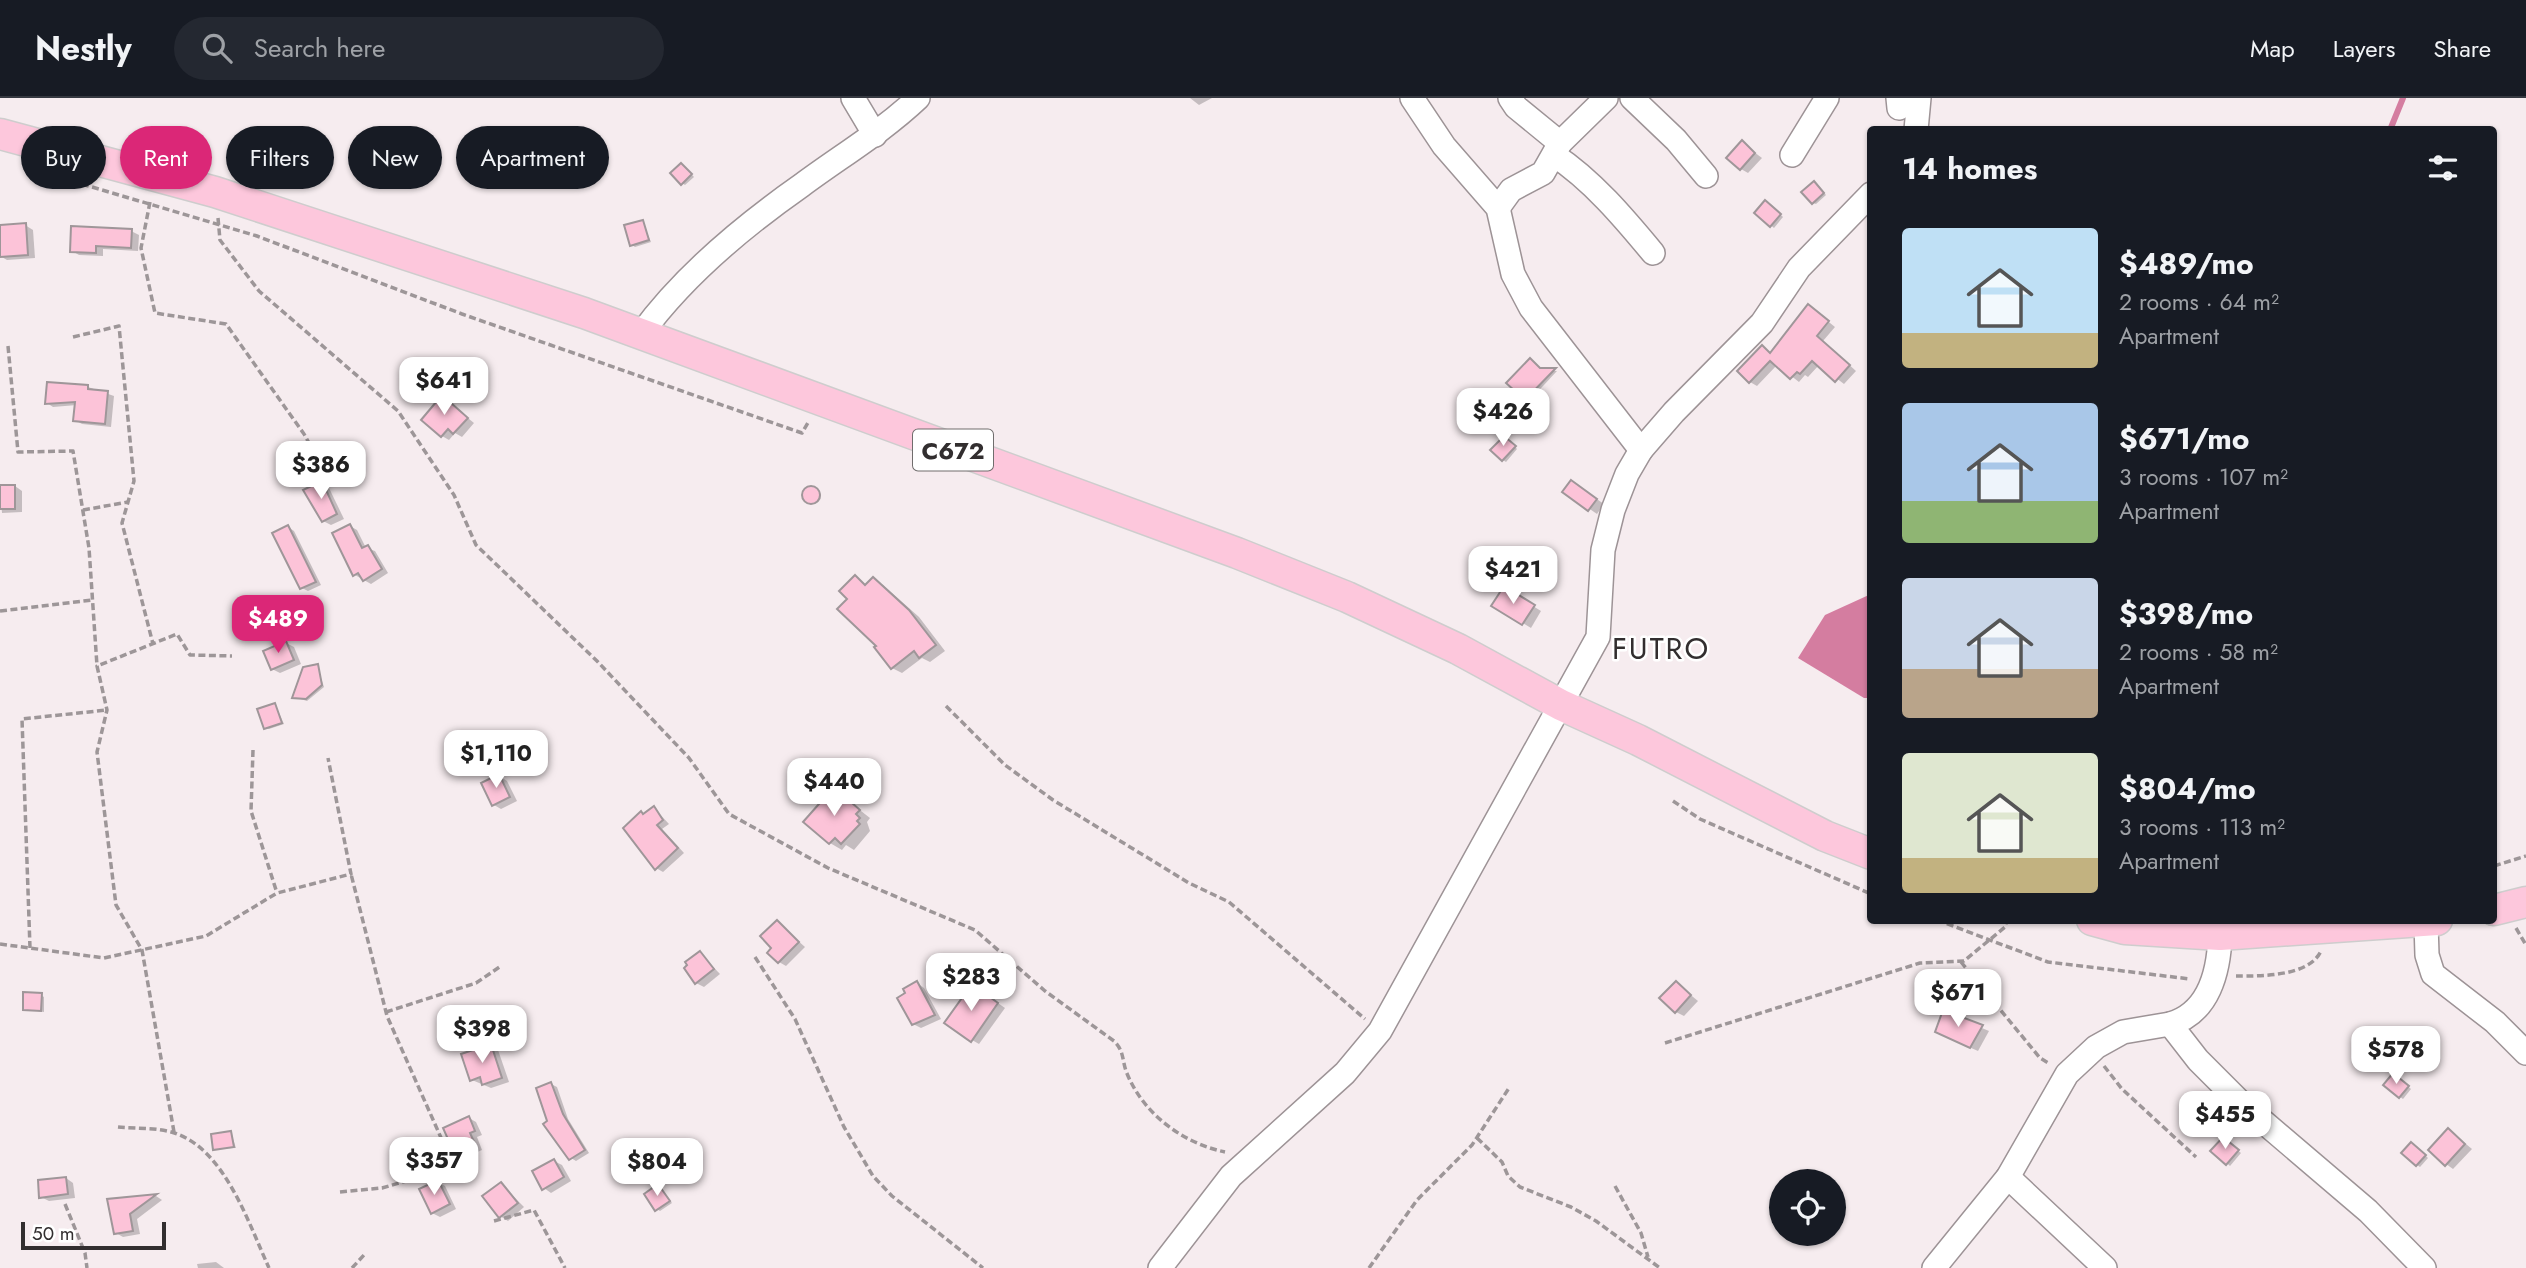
<!DOCTYPE html>
<html lang="en">
<head>
<meta charset="utf-8">
<style>
	body { margin:0; font-family:Jost,sans-serif; background:#242831; color:#f1f3f6; height:100vh; display:flex; flex-direction:column; font-size:26px; white-space:nowrap }
	* { box-sizing:border-box; margin:0 }
	p { font-size:23px; color:#9ea1a6 }
	.icon { flex:none; width:38px; height:38px; fill:none; stroke:currentColor; stroke-width:2; stroke-linecap:round; stroke-linejoin:round }
	.map { position:relative; flex:1; overflow:hidden }
	.drawer { position:absolute; left:1867px; top:28px; width:630px; height:798px; display:flex; flex-direction:column; background:#171b24; border-radius:7px; box-shadow:0 2px 5px #0004 }
	.drawer>* { flex:none }
	.hud { position:absolute; left:21px; top:28px; width:665px; height:63px; display:flex; gap:14px }
	.fabs { position:absolute; left:1769px; top:1071px; display:grid; gap:14px }
	.fabs a { display:grid; place-items:center; width:77px; height:77px; border-radius:50%; background:#171b24; box-shadow:0 2px 5px #0004; font-size:35px }
	.scale { position:absolute; left:21px; bottom:18px; width:145px; box-sizing:border-box; padding-left:7px; border:4px solid #322e2f; border-top:0; font-size:19px; line-height:24px; white-space:nowrap; color:#322e2f; -webkit-text-stroke:5px #fff; paint-order:stroke }
	.price { position:absolute; translate:-50% -60px; padding:0 16px; border-radius:14px; background:#fff; color:#222; font-size:23px; line-height:46px; filter:drop-shadow(0 2px 4px #0008) }
	.price::after { content:''; position:absolute; left:50%; top:42px; width:21px; height:16px; margin-left:-10px; background:inherit; clip-path:polygon(0 0,100% 0,50% 100%) }
	.price.active { background:#db2777; color:#fff }
	ul { padding:0; list-style:none }
	li { display:flex; align-items:center; gap:21px; height:175px; padding:0 35px }
	li span { display:grid; place-items:center; flex:none; width:196px; height:140px; border-radius:7px; color:#555 }
	li>.icon { margin-inline-start:auto }
	span .icon { width:84px; height:84px; fill:#fffc; stroke-width:1 }
	li b { font-size:30px }
	h2 { display:flex; justify-content:space-between; align-items:center; height:84px; padding:0 35px; font-size:30px }
	.pill { padding:0 24px; border-radius:32px; background:#171b24; box-shadow:0 2px 5px #0004; font-size:24px; line-height:63px }
	.pill.active { background:#db2777; color:#fff }
	header { display:flex; align-items:center; gap:42px; box-sizing:border-box; height:98px; padding:0 35px; background:#171b24; border-bottom:2px solid #363941 }
	header strong { font-size:33px }
	nav { display:flex; gap:38px; margin-inline-start:auto; font-size:24px }
	.search { width:490px; height:63px; background:#242831; display:flex; align-items:center; gap:18px; box-sizing:border-box; padding:0 24px; border-radius:38px; color:#9ea1a6; font-size:26px }
	.map>svg:first-child { display:block }
</style>
</head>
<body>
<header>
<strong>Nestly</strong>
<div class="search"><svg class="icon" aria-label="search" viewBox="0 0 24 24"><circle cx="10" cy="10" r="6"/><path d="M15 15l6 6"/></svg>Search here</div>
<nav><a>Map</a><a>Layers</a><a>Share</a></nav>
</header>
<div class="map">
<svg width="2526" height="1170" viewBox="0 0 2526 1170">
	<rect width="100%" height="100%" fill="#f6ecef"/>
	<!-- water -->
	<path fill="#d47da0" d="M1871 496V600H1864L1798 560 1825 517Z"/>
	<!-- shadow -->
	<g fill="#0003">
		<path d="M1190 0H1212L1199 7Z"/>
		<path d="M1742 45 1762 60 1748 75 1741 71Z"/>
		<path d="M684 68 694 79 685 87 682 85Z"/>
		<path d="M1817 87 1826 97 1816 106 1813 105Z"/>
		<path d="M1769 106 1783 119 1774 130 1756 115Z"/>
		<path d="M642 123 651 144 635 149 632 147Z"/>
		<path d="M25 127 33 132 35 160 7 162 0 158V129Z"/>
		<path d="M131 133 139 137 138 153 103 151V158L79 157 72 153Z"/>
		<path d="M1809 208 1835 229 1823 243 1856 273 1844 286 1819 267 1808 279 1805 277 1799 284 1777 267 1757 288 1750 284 1762 249 1772 256Z"/>
		<path d="M1541 272 1557 273 1529 303 1509 285Z"/>
		<path d="M88 289 114 298 111 329 82 326 75 322 77 307 53 309 47 305Z"/>
		<path d="M442 299 474 325 462 339 455 335 449 342 442 338Z"/>
		<path d="M1507 341 1517 351 1506 364 1503 362Z"/>
		<path d="M322 385 329 390 344 421 331 427 323 423Z"/>
		<path d="M15 388 22 393V414L2 415 0 389Z"/>
		<path d="M1579 389 1604 406 1597 416 1565 394Z"/>
		<circle cx="813" cy="398" r="8"/>
		<path d="M350 428 357 432 366 450 375 453 388 475 371 486 355 477Z"/>
		<path d="M288 429 294 433 321 487 308 493 302 490Z"/>
		<path d="M855 479 867 488 873 481 883 487 919 519 945 553 930 564 922 560 902 575 892 570 849 501Z"/>
		<path d="M1504 490 1541 513 1531 530 1493 507Z"/>
		<path d="M286 545 294 549 301 566 280 575 272 571Z"/>
		<path d="M317 568 324 589 307 603 294 599Z"/>
		<path d="M275 606 284 626 269 631 265 630Z"/>
		<path d="M499 678 507 683 517 703 501 711 494 707Z"/>
		<path d="M834 692 870 720 867 724 870 733 854 752 846 747 842 752 830 745 806 724Z"/>
		<path d="M654 710 669 726 662 731 684 755 663 774 656 770 642 715 645 717Z"/>
		<path d="M777 824 805 849 786 868 779 864 774 850Z"/>
		<path d="M700 855 720 876 704 889 696 885Z"/>
		<path d="M917 885 924 890 941 921 921 930 913 926Z"/>
		<path d="M1676 885 1698 903 1684 918 1676 914Z"/>
		<path d="M979 892 1005 910 979 946 972 942Z"/>
		<path d="M41 897 44 899V914L24 911Z"/>
		<path d="M1944 914 1989 933 1978 953 1944 938Z"/>
		<path d="M490 948 498 952 509 984 491 990 472 982Z"/>
		<path d="M2397 979 2411 991 2403 1001 2400 999Z"/>
		<path d="M551 986 557 989 568 1021 589 1055 576 1063 571 1060 549 1024Z"/>
		<path d="M469 1020 476 1024 482 1037 477 1039 482 1052 464 1060 456 1056Z"/>
		<path d="M2449 1032 2472 1051 2453 1071 2446 1066Z"/>
		<path d="M231 1035 236 1050 214 1051Z"/>
		<path d="M2226 1043 2241 1055 2230 1068 2213 1053Z"/>
		<path d="M2414 1047 2428 1060 2420 1069 2417 1067Z"/>
		<path d="M554 1063 562 1067 571 1083 551 1095 544 1090Z"/>
		<path d="M66 1080 73 1085 75 1100 49 1103 41 1099Z"/>
		<path d="M438 1084 445 1088 456 1111 440 1119 432 1115Z"/>
		<path d="M501 1086 524 1109 508 1123 500 1118Z"/>
		<path d="M658 1088 672 1105 660 1113 657 1111Z"/>
		<path d="M156 1098 162 1102 137 1121 140 1136 123 1139 116 1135 110 1103Z"/>
		<path d="M216 1164 224 1170H198L197 1166Z"/>
	</g>
	<g fill="none" stroke-linecap="round" stroke-linejoin="round">
		<!-- stream -->
		<path stroke="#d47da0" stroke-width="6" d="M2390 32 2403 0"/>
	</g>
	<!-- building -->
	<g fill="#fcc3d8" stroke="#9f9699" stroke-width="2">
		<path d="M1742 42 1755 55 1740 72 1726 60Z"/>
		<path d="M681 65 692 76 681 87 670 75Z"/>
		<path d="M1814 83 1824 95 1812 106 1801 94Z"/>
		<path d="M1765 102 1781 116 1770 129 1754 115Z"/>
		<path d="M643 122 649 142 630 148 624 127Z"/>
		<path d="M26 125 28 157 0 159V127Z"/>
		<path d="M71 128 132 131 131 150 96 148V155L70 154Z"/>
		<path d="M1808 206 1829 223 1817 238 1850 267 1835 284 1812 263 1800 276 1797 274 1790 281 1770 263 1749 285 1737 273 1762 247 1770 255Z"/>
		<path d="M1530 260 1540 270H1556L1525 302 1506 285Z"/>
		<path d="M47 284 88 287V291L108 293 105 326 73 323 75 304 45 306Z"/>
		<path d="M442 297 468 320 453 336 448 331 441 339 421 322Z"/>
		<path d="M1504 338 1516 348 1502 363 1490 352Z"/>
		<path d="M1571 382 1597 401 1588 413 1562 394Z"/>
		<path d="M322 383 337 416 322 424 303 392Z"/>
		<rect x="0" y="387" width="15" height="24"/>
		<circle cx="811" cy="397" r="9"/>
		<path d="M350 426 362 450 368 447 382 471 363 483 358 475 353 478 332 435Z"/>
		<path d="M288 427 316 484 300 491 272 435Z"/>
		<path d="M855 477 865 487 873 479 909 512 936 547 919 560 914 553 891 571 874 549 876 548 837 511 847 501 839 493Z"/>
		<path d="M1504 488 1535 507 1522 527 1491 508Z"/>
		<path d="M286 543 294 562 271 572 263 553Z"/>
		<path d="M318 566 322 587 306 601 292 600 303 569Z"/>
		<path d="M275 605 282 625 264 631 257 611Z"/>
		<path d="M499 676 510 699 492 708 481 685Z"/>
		<path d="M834 689 860 712 856 716 860 720 857 723 860 726 841 746 835 740 829 746 803 724Z"/>
		<path d="M654 708 663 722 657 727 678 750 655 772 623 730 641 713 643 716Z"/>
		<path d="M777 822 799 844 778 865 767 855 771 850 760 838Z"/>
		<path d="M700 853 714 871 695 886 684 870 687 867 685 864Z"/>
		<path d="M917 883 935 917 912 927 897 900 905 895 903 891Z"/>
		<path d="M1676 883 1691 897 1675 915 1659 900Z"/>
		<path d="M972 886 998 905 971 944 944 925Z"/>
		<path d="M23 894 42 895 41 913 23 912Z"/>
		<path d="M1943 912 1983 927 1970 950 1935 934Z"/>
		<path d="M491 946 502 980 482 987 480 979 470 983 461 956Z"/>
		<path d="M2393 975 2409 988 2399 1000 2383 987Z"/>
		<path d="M551 984 563 1016 585 1052 569 1062 543 1026 547 1023 536 990Z"/>
		<path d="M469 1018 475 1033 470 1035 476 1048 455 1057 443 1030Z"/>
		<path d="M2448 1030 2465 1046 2445 1068 2428 1052Z"/>
		<path d="M231 1033 234 1049 213 1052 211 1036Z"/>
		<path d="M2223 1039 2239 1052 2226 1067 2210 1053Z"/>
		<path d="M2411 1044 2426 1057 2416 1068 2401 1055Z"/>
		<path d="M554 1061 564 1079 542 1092 532 1073Z"/>
		<path d="M66 1079 68 1096 39 1100 38 1082Z"/>
		<path d="M438 1082 450 1106 431 1116 419 1091Z"/>
		<path d="M501 1084 518 1105 499 1120 482 1098Z"/>
		<path d="M658 1086 670 1103 655 1113 644 1096Z"/>
		<path d="M157 1096 130 1116 133 1133 114 1136 107 1101Z"/>
	</g>
	<g fill="none" stroke-linecap="round" stroke-linejoin="round">
		<defs>
			<g id="minor">
				<path d="M853 0 875 37"/>
				<path d="M1412 0 1444 48 1498 110 1513 176 1531 210 1641 352"/>
				<path d="M1510 0 1516 9 1560 45"/>
				<path d="M1632 0 1676 42 1706 78"/>
				<path d="M1898 0 1899 10"/>
				<path d="M1916 32 1919 0"/>
				<path d="M1554 57C1592 82 1624 120 1653 155"/>
				<path d="M1792 57 1827 0"/>
				<path d="M1498 110 1511 92 1543 75 1560 45 1606 0"/>
				<path d="M641 236C684 177 742 129 802 87 841 58 882 34 918 0"/>
				<path d="M2426 825 2427 857 2433 876 2495 924 2526 955"/>
				<path d="M2220 837C2219 873 2209 915 2170 926L2198 962 2239 1003 2368 1113 2424 1170"/>
				<path d="M2008 1079 2105 1170"/>
				<path d="M1160 1170 1231 1078 1345 975 1380 933 1598 539 1603 452 1613 412 1627 376 1641 352 1674 314 1762 225 1799 170 1871 96"/>
				<path d="M1934 1170 2008 1079 2067 976 2096 949 2123 934 2170 926"/>
			</g>
			<g id="major">
				<path d="M0 36 215 94 584 215 1237 455 1347 499 1458 551 1561 607 1638 642 1825 738 1871 756"/>
				<path d="M2494 812 2526 804"/>
				<path d="M2092 822 2125 831 2220 837 2437 822"/>
			</g>
		</defs>
		<!-- minor casing -->
		<use href="#minor" stroke="#9d9396" stroke-width="26"/>
		<!-- major casing -->
		<use href="#major" stroke="#cecdcd" stroke-width="33"/>
		<!-- path -->
		<g stroke="#9d9698" stroke-width="3.5" stroke-dasharray="7 3.5" stroke-linecap="butt">
			<path d="M82 86 257 138 462 216 802 335 809 323"/>
			<path d="M150 104 141 150 155 215 226 226 304 336 319 363"/>
			<path d="M218 120 220 142 259 193 398 313 454 397 476 447 597 563 689 660 729 716 828 770 975 832 1045 893 1114 943C1124 953 1122 961 1126 973 1142 1015 1182 1045 1225 1054"/>
			<path d="M73 239 119 228 134 383 122 425 153 546"/>
			<path d="M8 248 18 354 73 353 89 450 97 568"/>
			<path d="M83 412 128 404"/>
			<path d="M0 513 92 502"/>
			<path d="M946 608 1005 667 1053 702 1189 785 1229 804 1365 921"/>
			<path d="M253 652 251 713 277 795"/>
			<path d="M1673 703 1700 721 1871 796"/>
			<path d="M2494 768 2526 758"/>
			<path d="M1937 822 2048 864 2190 881"/>
			<path d="M2516 830 2526 847"/>
			<path d="M0 846 104 860 206 838 277 795 351 776 328 660"/>
			<path d="M30 850 22 621 107 612"/>
			<path d="M755 859 795 921 844 1029 873 1078 892 1098 983 1170"/>
			<path d="M1961 864 2040 960 2050 966"/>
			<path d="M2236 878C2260 878 2309 879 2321 853"/>
			<path d="M386 914 476 885 501 868"/>
			<path d="M1665 945 1920 865 1964 863 2005 829 2007 822"/>
			<path d="M2104 968 2122 991 2196 1059"/>
			<path d="M118 1029C136 1031 160 1029 177 1036 225 1053 249 1126 269 1170"/>
			<path d="M174 1034 142 852 116 807 97 654 107 612 97 568 177 536 190 557 232 558"/>
			<path d="M1477 1040 1502 1064 1508 1078 1520 1089 1571 1109 1596 1123 1660 1170"/>
			<path d="M1615 1088 1641 1135 1648 1159"/>
			<path d="M340 1094 382 1090 454 1069 387 918 351 776"/>
			<path d="M65 1106 85 1155 87 1170"/>
			<path d="M494 1123 534 1112 565 1170"/>
			<path d="M352 1170 364 1157"/>
			<path d="M1369 1170 1417 1102 1472 1047 1509 990"/>
		</g>
		<!-- minor -->
		<use href="#minor" stroke="#fff" stroke-width="23"/>
		<!-- major -->
		<use href="#major" stroke="#fdc7dc" stroke-width="30"/>
	</g>
	<g text-anchor="middle" dominant-baseline="central" stroke-width="5" stroke-linejoin="round" paint-order="stroke">
		<!-- shield labels -->
		<rect fill="#fff" stroke="#706d6d" stroke-width="2" x="913" y="331.5" width="80" height="41" rx="5"/>
		<g font-size="24" font-weight="bold" fill="#322e2f">
			<text x="953" y="352">C672</text>
		</g>
		<!-- quarter labels -->
		<g font-size="30" letter-spacing="2" fill="#322e2f" stroke="#fff">
			<text x="1661" y="550">FUTRO</text>
		</g>
	</g>
</svg>
<div class="fabs">
<a><svg class="icon" aria-label="locate" viewBox="0 0 24 24"><circle cx="12" cy="12" r="6"/><path d="M12 2v4M12 18v4M2 12h4M18 12h4"/></svg></a>
</div>
<div class="scale">50 m</div>
<b class="price" style="left:444px;top:319px">$641</b>
<b class="price" style="left:1503px;top:350px">$426</b>
<b class="price" style="left:321px;top:403px">$386</b>
<b class="price" style="left:1513px;top:508px">$421</b>
<b class="price active" style="left:278px;top:557px">$489</b>
<b class="price" style="left:496px;top:692px">$1,110</b>
<b class="price" style="left:834px;top:720px">$440</b>
<b class="price" style="left:971px;top:915px">$283</b>
<b class="price" style="left:1958px;top:931px">$671</b>
<b class="price" style="left:482px;top:967px">$398</b>
<b class="price" style="left:2396px;top:988px">$578</b>
<b class="price" style="left:2225px;top:1053px">$455</b>
<b class="price" style="left:434px;top:1099px">$357</b>
<b class="price" style="left:657px;top:1100px">$804</b>
<div class="hud">
<a class="pill">Buy</a>
<a class="pill active">Rent</a>
<a class="pill">Filters</a>
<a class="pill">New</a>
<a class="pill">Apartment</a>
</div>
<section class="drawer">
<h2>14 homes<svg class="icon" aria-label="filters" viewBox="0 0 24 24"><path d="M4 7h16M4 17h16"/><circle cx="9" cy="7" r="2"/><circle cx="15" cy="17" r="2"/></svg></h2>
<ul>
<li><span style="background:linear-gradient(#bfe0f5 75%,#c2b280 0)"><svg class="icon" aria-label="home" viewBox="0 0 24 24"><path d="M3 11l9-7 9 7M6 9v11h12V9"/></svg></span><div><b>$489/mo</b><p>2 rooms · 64 m²</p><p>Apartment</p></div></li>
<li><span style="background:linear-gradient(#a9c7e8 70%,#8fb573 0)"><svg class="icon" aria-label="home" viewBox="0 0 24 24"><path d="M3 11l9-7 9 7M6 9v11h12V9"/></svg></span><div><b>$671/mo</b><p>3 rooms · 107 m²</p><p>Apartment</p></div></li>
<li><span style="background:linear-gradient(#c9d6e8 65%,#b9a48a 0)"><svg class="icon" aria-label="home" viewBox="0 0 24 24"><path d="M3 11l9-7 9 7M6 9v11h12V9"/></svg></span><div><b>$398/mo</b><p>2 rooms · 58 m²</p><p>Apartment</p></div></li>
<li><span style="background:linear-gradient(#dfe7d0 75%,#c2b280 0)"><svg class="icon" aria-label="home" viewBox="0 0 24 24"><path d="M3 11l9-7 9 7M6 9v11h12V9"/></svg></span><div><b>$804/mo</b><p>3 rooms · 113 m²</p><p>Apartment</p></div></li>
</ul>
</section>
</div>
</body>
</html>
